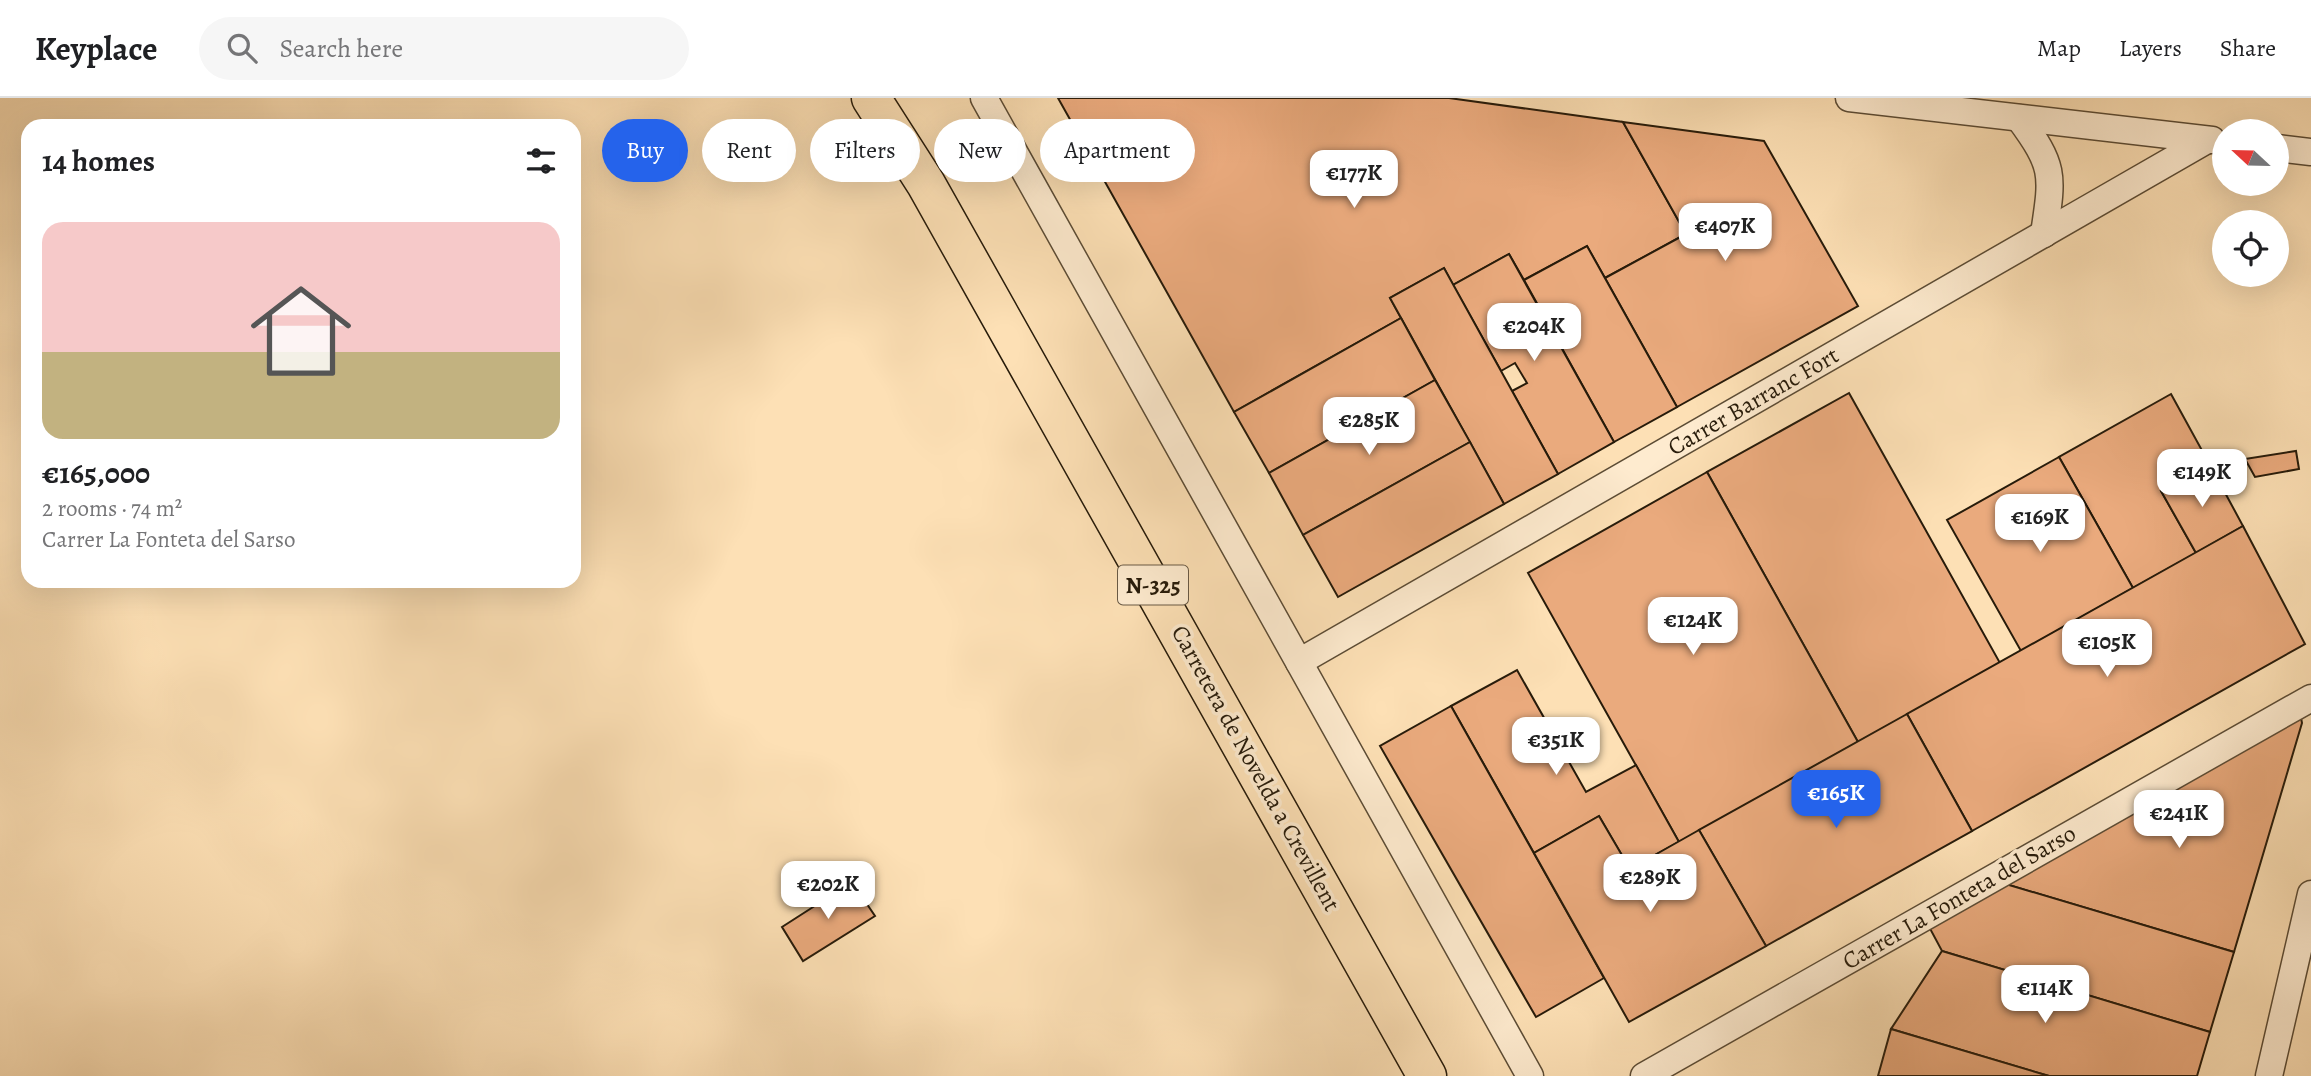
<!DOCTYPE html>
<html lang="en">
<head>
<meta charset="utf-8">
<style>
	body { margin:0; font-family:Alegreya,serif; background:#f6f6f6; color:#202124; height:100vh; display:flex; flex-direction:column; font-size:26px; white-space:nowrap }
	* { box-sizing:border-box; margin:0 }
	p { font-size:23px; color:#757577 }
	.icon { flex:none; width:38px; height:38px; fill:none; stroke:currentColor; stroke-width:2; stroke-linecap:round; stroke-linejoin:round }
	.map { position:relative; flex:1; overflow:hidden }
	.side { position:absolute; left:21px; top:21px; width:560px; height:469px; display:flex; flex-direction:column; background:#fff; border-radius:21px; box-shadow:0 7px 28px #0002 }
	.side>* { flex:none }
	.banner { position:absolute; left:602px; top:21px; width:665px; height:63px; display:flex; gap:14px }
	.needle { width:46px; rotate:292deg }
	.tools { position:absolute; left:2212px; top:21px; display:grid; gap:14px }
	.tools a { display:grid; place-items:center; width:77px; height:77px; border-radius:50%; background:#fff; box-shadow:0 7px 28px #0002; font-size:35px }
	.price { position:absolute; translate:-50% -60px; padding:0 16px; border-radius:14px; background:#fff; color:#222; font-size:23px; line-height:46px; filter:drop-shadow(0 2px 4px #0008) }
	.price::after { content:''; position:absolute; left:50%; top:42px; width:21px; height:16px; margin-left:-10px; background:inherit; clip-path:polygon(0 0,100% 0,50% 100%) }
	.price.on { background:#2563eb; color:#fff }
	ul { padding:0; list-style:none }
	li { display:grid; align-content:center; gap:14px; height:371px; padding:0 21px }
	li span { display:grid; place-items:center; height:217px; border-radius:21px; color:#555 }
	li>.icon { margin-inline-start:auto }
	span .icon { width:126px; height:126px; fill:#fffc; stroke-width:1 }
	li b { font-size:30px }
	h2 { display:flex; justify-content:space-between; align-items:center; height:84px; padding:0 21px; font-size:30px }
	.chip { padding:0 24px; border-radius:32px; background:#fff; box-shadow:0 7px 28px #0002; font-size:24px; line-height:63px }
	.chip.on { background:#2563eb; color:#fff }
	header { display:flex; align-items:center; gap:42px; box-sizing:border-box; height:98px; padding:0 35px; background:#fff; border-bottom:2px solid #e0e0e0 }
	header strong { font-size:33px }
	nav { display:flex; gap:38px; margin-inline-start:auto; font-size:24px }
	.search { width:490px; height:63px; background:#f6f6f6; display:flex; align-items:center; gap:18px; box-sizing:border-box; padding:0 24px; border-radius:38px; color:#757577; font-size:26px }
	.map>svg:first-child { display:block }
</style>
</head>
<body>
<header>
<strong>Keyplace</strong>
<div class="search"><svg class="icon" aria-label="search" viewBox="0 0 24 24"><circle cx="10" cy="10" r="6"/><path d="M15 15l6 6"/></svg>Search here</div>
<nav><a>Map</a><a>Layers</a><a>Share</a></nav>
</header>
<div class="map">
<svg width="2311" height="978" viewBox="0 0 2311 978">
	<rect width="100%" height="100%" fill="#fde0b5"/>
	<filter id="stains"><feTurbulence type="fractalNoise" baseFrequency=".00286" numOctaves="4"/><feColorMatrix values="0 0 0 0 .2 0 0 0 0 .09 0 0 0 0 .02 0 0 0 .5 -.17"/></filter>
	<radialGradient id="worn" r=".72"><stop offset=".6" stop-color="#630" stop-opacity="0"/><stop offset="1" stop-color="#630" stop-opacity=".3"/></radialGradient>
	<!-- building -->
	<g fill="#eaaa7d" stroke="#271b0a" stroke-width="2">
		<path d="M1058 0H1449L1623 24 1686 136 1605 180 1587 148 1524 182 1509 156 1453 187 1444 170 1390 200 1401 220 1234 314Z"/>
		<path d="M1623 24 1764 43 1858 208 1677 309 1605 180 1686 136Z"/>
		<path d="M1587 148 1677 309 1614 344 1524 182Z"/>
		<path d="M1509 156 1614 344 1558 376 1512 293 1527 285 1515 265 1501 273 1453 187Z"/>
		<path d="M1444 170 1558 376 1504 406 1390 200Z"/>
		<path d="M1401 220 1435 282 1269 375 1234 314Z"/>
		<path d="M1435 282 1470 344 1303 437 1269 375Z"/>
		<path d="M1849 295 2000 565 1858 644 1707 374Z"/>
		<path d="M2171 296 2210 367 2161 393 2196 455 2133 490 2059 359Z"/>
		<path d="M1470 344 1504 406 1338 499 1303 437Z"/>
		<path d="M2296 353 2299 371 2255 379 2245 361Z"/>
		<path d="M2059 359 2133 490 2021 553 1947 422Z"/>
		<path d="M2210 367 2243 428 2196 455 2161 393Z"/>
		<path d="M1707 374 1858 644 1679 744 1528 475Z"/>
		<path d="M2243 428 2305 546 1972 733 1907 616Z"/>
		<path d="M1517 572 1586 694 1636 667 1679 744 1630 771 1599 718 1534 755 1451 608Z"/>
		<path d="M1451 608 1604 880 1536 919 1380 648Z"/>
		<path d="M1907 616 1972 733 1766 848 1699 732Z"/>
		<path d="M2301 620 2302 625 2234 854 1999 784Z"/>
		<path d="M1599 718 1630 771 1699 732 1766 848 1629 924 1534 755Z"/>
		<path d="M852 784 875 818 803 863 782 829Z"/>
		<path d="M1999 784 2234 854 2210 934 1942 853 1927 825Z"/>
		<path d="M1942 853 2210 934 2197 978H2049L1891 931Z"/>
		<path d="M1891 931 2049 978H1878Z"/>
	</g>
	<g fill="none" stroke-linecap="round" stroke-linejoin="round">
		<defs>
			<g id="minor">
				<path d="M984 0 1530 978"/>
				<path d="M1849 0 2212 42"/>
				<path d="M2019 20C2055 69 2053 76 2044 136"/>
				<path d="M2277 50 2311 54"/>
				<path d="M1299 564 2207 42"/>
				<path d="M1644 978 2311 600"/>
				<path d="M2269 978 2311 796"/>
			</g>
			<path id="trunk" d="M871 0 926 86 1427 978"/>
		</defs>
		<!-- minor casing -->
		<use href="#minor" stroke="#5c4c35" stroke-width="29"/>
		<!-- trunk casing -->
		<use href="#trunk" stroke="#271b0a" stroke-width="41"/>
		<!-- minor -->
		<use href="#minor" stroke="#feebcf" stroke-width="26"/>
		<!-- trunk -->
		<use href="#trunk" stroke="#fde0b5" stroke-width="38"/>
	</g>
	<g text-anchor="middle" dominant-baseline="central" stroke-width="7" stroke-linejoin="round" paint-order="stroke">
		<!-- shield labels -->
		<rect fill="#feebcf" stroke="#685945" stroke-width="2" x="1118" y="467.5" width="70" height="39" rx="5"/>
		<g font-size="23" font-weight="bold" fill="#271b0a">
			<text x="1153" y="487">N-325</text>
		</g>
		<!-- street labels -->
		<g font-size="24" fill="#271b0a" stroke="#feebcf">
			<text transform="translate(1753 303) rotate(-30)">Carrer Barranc Fort</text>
			<text transform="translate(1256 670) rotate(61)">Carretera de Novelda a Crevillent</text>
			<text transform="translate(1959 799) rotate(-30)">Carrer La Fonteta del Sarso</text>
		</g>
	</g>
	<rect width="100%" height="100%" filter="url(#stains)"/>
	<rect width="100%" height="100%" fill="url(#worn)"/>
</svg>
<div class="tools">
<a><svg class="needle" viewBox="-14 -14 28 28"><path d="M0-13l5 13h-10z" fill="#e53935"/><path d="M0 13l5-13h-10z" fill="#757577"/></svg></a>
<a><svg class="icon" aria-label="locate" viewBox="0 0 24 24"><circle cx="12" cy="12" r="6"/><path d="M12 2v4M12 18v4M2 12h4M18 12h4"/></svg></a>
</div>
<b class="price" style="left:1354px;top:112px">€177K</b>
<b class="price" style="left:1725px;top:165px">€407K</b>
<b class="price" style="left:1534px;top:265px">€204K</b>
<b class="price" style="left:1369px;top:359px">€285K</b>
<b class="price" style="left:2202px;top:411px">€149K</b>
<b class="price" style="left:2040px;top:456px">€169K</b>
<b class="price" style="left:1693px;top:559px">€124K</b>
<b class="price" style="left:2107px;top:581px">€105K</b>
<b class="price" style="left:1556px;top:679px">€351K</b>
<b class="price on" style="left:1836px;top:732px">€165K</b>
<b class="price" style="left:2179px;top:752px">€241K</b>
<b class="price" style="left:1650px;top:816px">€289K</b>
<b class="price" style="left:828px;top:823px">€202K</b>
<b class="price" style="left:2045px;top:927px">€114K</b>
<div class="banner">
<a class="chip on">Buy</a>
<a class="chip">Rent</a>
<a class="chip">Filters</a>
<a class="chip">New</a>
<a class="chip">Apartment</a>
</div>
<section class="side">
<h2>14 homes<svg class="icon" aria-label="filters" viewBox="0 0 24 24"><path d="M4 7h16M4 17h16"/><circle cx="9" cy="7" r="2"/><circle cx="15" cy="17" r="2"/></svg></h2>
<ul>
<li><span style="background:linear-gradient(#f6c9c9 60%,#c2b280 0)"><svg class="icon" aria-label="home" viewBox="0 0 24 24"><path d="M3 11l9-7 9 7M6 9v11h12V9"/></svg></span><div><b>€165,000</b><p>2 rooms · 74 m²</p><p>Carrer La Fonteta del Sarso</p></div></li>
</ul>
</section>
</div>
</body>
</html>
